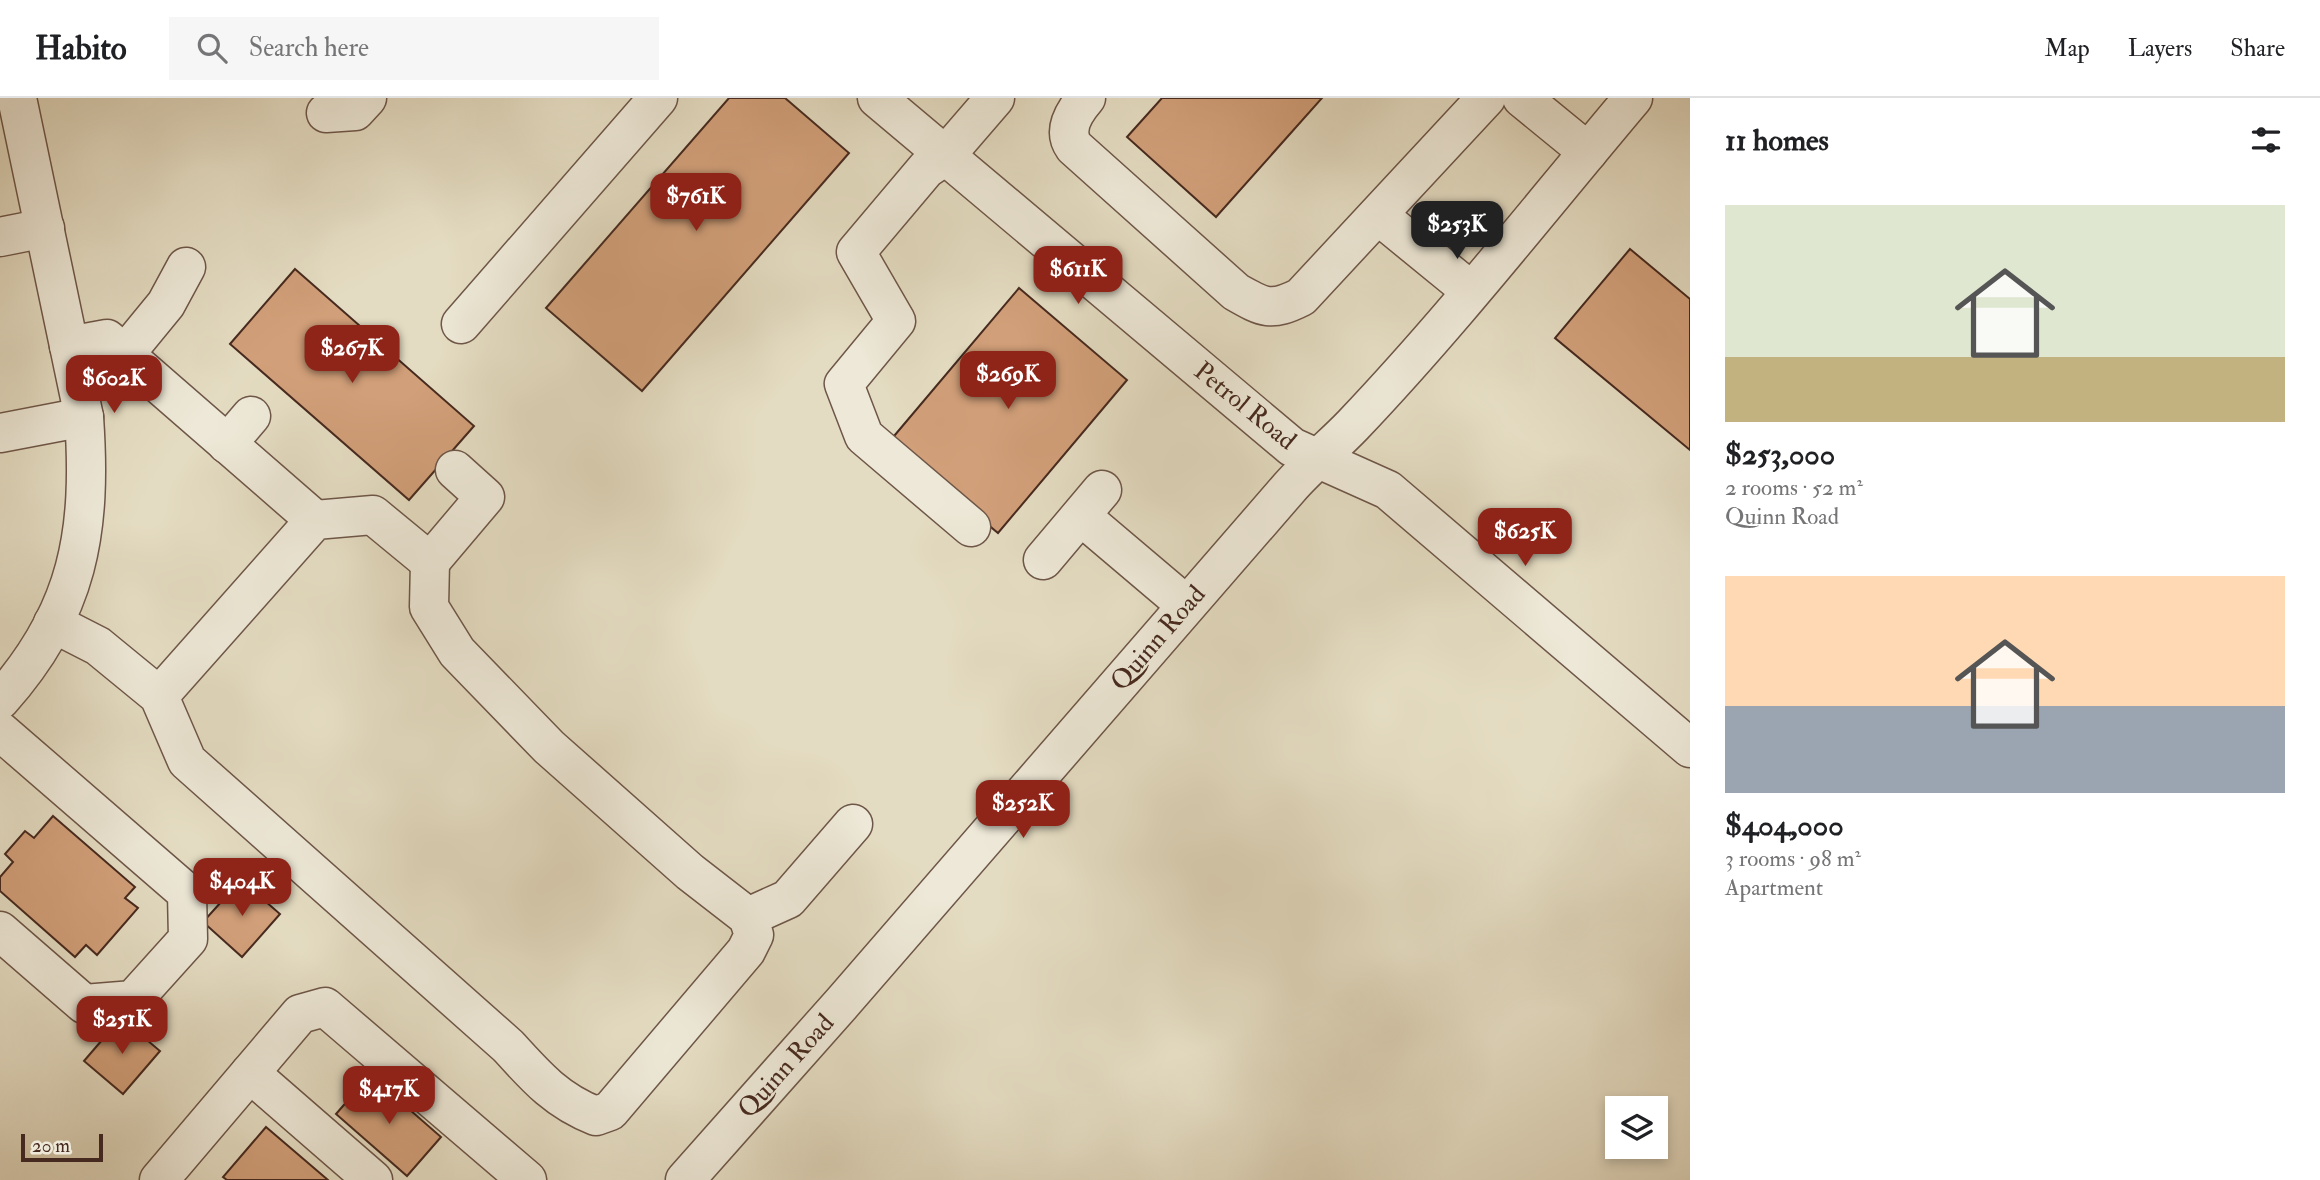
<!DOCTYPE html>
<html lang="en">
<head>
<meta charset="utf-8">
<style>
	body { margin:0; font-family:"IM FELL Double Pica",serif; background:#f6f6f6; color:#202124; height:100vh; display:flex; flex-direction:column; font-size:26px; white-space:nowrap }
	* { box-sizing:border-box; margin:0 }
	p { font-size:23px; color:#757577 }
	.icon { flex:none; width:38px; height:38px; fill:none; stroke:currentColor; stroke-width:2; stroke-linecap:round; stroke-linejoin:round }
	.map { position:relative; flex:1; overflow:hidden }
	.sheet { display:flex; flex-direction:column; background:#fff; width:630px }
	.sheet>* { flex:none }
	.tools { position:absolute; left:1605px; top:998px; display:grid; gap:14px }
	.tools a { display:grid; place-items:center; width:63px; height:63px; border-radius:0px; background:#fff; box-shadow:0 4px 10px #0003; font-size:35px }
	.scale { position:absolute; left:21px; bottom:18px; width:82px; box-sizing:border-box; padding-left:7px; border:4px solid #472a1f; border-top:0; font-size:19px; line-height:24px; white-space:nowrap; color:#472a1f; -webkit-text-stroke:5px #ede8d7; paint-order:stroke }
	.price { position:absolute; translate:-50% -60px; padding:0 16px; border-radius:14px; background:#8f2418; color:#fff; font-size:23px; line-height:46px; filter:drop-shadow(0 2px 4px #0008) }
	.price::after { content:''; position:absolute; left:50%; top:42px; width:21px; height:16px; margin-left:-10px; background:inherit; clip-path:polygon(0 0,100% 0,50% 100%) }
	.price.selected { background:#222; color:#fff }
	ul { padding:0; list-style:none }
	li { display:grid; align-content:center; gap:14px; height:371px; padding:0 35px }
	li span { display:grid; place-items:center; height:217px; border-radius:0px; color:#555 }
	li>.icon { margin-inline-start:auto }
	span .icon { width:126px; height:126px; fill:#fffc; stroke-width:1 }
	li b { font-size:30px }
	h2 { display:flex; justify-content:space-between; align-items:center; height:84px; padding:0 35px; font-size:30px }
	header { display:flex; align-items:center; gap:42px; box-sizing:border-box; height:98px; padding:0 35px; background:#fff; border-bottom:2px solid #e0e0e0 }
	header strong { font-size:33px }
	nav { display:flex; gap:38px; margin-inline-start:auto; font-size:24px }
	.search { width:490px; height:63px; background:#f6f6f6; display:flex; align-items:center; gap:18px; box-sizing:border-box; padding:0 24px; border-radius:0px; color:#757577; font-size:26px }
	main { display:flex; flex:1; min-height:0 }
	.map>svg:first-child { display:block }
</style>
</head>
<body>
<header>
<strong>Habito</strong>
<div class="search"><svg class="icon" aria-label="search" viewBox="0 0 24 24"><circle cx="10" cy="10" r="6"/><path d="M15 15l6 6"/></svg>Search here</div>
<nav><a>Map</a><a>Layers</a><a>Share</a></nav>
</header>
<main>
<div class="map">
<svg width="1690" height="1082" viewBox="0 0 1690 1082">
	<rect width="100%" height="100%" fill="#e4dcc2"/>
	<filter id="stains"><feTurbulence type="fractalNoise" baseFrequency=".00286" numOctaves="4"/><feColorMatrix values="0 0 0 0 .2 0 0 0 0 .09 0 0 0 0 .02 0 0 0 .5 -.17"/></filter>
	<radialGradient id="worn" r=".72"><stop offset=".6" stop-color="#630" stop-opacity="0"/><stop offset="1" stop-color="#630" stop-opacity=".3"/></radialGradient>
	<!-- building -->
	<g fill="#d19f79" stroke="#472a1f" stroke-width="2">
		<path d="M729 0H785L849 55 642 293 546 210Z"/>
		<path d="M1162 0H1322L1216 119 1127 39Z"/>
		<path d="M1630 151 1690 201V352L1555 240Z"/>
		<path d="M295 171 474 328 409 402 230 246Z"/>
		<path d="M1019 190 1127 282 998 435 889 344Z"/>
		<path d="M53 718 135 789 125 800 138 810 97 857 86 847 75 859 0 793V779L13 764 5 756 25 733 34 740Z"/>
		<path d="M241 782 280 816 242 859 203 824Z"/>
		<path d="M121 920 160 953 123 996 84 963Z"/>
		<path d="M370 977 441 1039 407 1078 336 1016Z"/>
		<path d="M266 1029 328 1082H227L223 1079Z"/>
	</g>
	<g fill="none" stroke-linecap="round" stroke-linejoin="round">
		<defs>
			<g id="minor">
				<path d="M877 0 1292 349 1388 392 1690 650"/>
				<path d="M1086 0C1074 14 1062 32 1074 49L1236 194C1264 210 1271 214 1301 199L1486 0"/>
				<path d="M1522 0 1588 54"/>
				<path d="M326 15 355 13 367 0"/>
				<path d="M1378 117 1471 193"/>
				<path d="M0 139 45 130"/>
				<path d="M461 226 658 0"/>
				<path d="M69 248 107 241 315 422"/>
				<path d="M125 256 166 206 186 169"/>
				<path d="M0 335 84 319"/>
				<path d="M227 346 251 318"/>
				<path d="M1081 418 1186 507"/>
				<path d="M971 429 864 338 844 286 896 223 856 154 926 71 945 58 995 0"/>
				<path d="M1043 462 1102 392"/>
				<path d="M53 525 98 548 159 598 187 663 508 948C536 979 557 1003 596 1018L610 1013 746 853 754 837 748 819 690 774 549 649 457 554 429 509 430 464"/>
				<path d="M159 598 315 422 373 417 430 464 485 399 455 372"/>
				<path d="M0 602C79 514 92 433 84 319L17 0"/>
				<path d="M0 633 187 795 188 841 133 902 84 906 0 833"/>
				<path d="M748 819 788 801 853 726"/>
				<path d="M250 975 373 1082"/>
				<path d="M159 1082 300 916 325 909 527 1082"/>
				<path d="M685 1082 843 904 1289 390C1309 367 1333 348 1353 327 1452 223 1541 109 1633 0"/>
			</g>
		</defs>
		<!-- minor casing -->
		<use href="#minor" stroke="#6e5648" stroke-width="41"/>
		<!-- minor -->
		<use href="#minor" stroke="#ede8d7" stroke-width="38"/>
	</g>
	<g text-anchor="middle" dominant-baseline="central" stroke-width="5" stroke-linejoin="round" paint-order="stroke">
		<!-- street labels -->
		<g font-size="26" fill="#472a1f" stroke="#ede8d7">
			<text transform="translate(1245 308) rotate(39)">Petrol Road</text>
			<text transform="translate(1158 540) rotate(-49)">Quinn Road</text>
			<text transform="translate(786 968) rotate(-48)">Quinn Road</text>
		</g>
	</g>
	<rect width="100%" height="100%" filter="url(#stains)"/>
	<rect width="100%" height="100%" fill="url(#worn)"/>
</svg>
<div class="tools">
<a><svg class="icon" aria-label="layers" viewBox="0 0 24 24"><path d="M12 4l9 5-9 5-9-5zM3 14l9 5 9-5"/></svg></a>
</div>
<div class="scale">20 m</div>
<b class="price" style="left:696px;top:135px">$761K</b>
<b class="price selected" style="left:1457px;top:163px">$253K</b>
<b class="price" style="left:1078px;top:208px">$611K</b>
<b class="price" style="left:352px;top:287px">$267K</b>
<b class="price" style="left:1008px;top:313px">$269K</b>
<b class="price" style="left:114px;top:317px">$602K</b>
<b class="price" style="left:1525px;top:470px">$625K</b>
<b class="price" style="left:1023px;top:742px">$252K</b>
<b class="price" style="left:242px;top:820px">$404K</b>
<b class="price" style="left:122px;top:958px">$251K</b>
<b class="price" style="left:389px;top:1028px">$417K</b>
</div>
<section class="sheet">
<h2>11 homes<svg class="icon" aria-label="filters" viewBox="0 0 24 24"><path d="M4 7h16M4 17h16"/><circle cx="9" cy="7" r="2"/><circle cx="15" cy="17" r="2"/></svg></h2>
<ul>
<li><span style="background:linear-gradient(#dfe7d0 70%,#c2b280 0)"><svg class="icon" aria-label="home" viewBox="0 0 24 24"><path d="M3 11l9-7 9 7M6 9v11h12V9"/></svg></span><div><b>$253,000</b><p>2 rooms · 52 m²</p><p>Quinn Road</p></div></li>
<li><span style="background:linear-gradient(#ffd9b3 60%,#9aa5b1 0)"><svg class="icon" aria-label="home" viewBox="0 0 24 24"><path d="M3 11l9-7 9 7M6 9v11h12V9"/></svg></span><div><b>$404,000</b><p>3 rooms · 98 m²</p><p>Apartment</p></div></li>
</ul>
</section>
</main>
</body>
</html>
